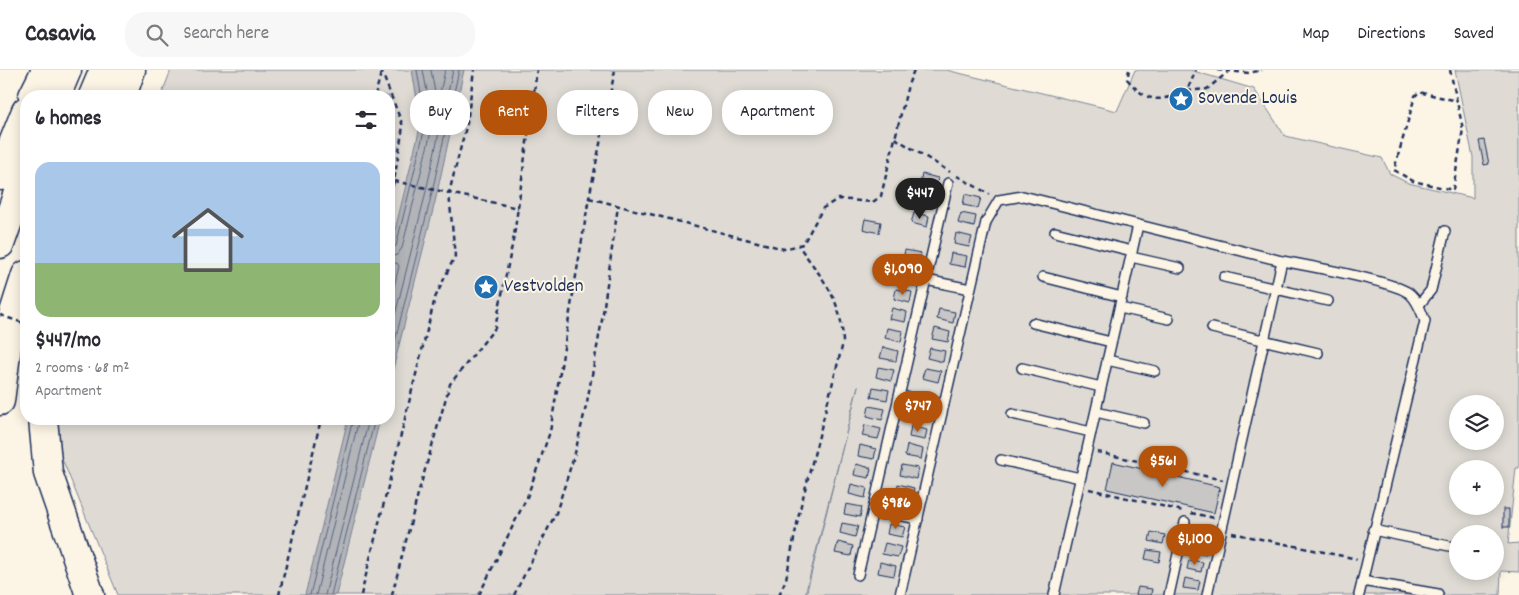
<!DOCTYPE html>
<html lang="en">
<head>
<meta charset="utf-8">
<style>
	body { margin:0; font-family:Dekko,sans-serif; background:#f7f7f7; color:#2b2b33; height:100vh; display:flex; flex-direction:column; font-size:19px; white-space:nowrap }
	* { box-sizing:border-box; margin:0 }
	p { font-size:16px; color:#7c7c81 }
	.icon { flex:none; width:28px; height:28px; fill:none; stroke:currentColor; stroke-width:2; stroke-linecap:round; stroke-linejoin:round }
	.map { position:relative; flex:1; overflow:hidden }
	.side { position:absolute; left:20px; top:20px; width:375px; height:335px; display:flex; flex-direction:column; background:#fff; border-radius:20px; box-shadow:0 2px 12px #0003 }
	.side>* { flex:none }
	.guide { position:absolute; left:410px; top:20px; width:475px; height:45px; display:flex; gap:10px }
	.buttons { position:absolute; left:1449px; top:325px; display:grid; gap:10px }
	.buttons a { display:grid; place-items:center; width:55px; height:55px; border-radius:50%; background:#fff; box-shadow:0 2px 12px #0003; font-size:25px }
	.price { position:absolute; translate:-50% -42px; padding:0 11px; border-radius:18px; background:#b45309; color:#fff; font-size:16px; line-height:32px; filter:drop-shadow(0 1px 2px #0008) }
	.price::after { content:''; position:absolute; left:50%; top:30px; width:15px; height:11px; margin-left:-8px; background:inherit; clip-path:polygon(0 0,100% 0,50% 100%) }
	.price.on { background:#222; color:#fff }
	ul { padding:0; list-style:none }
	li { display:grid; align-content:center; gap:10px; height:265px; padding:0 15px }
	li span { display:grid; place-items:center; height:155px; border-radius:15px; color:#555 }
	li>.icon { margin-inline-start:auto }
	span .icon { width:90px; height:90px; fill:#fffc; stroke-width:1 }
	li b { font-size:21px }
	h2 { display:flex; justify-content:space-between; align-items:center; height:60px; padding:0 15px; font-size:21px }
	.tag { padding:0 18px; border-radius:20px; background:#fff; box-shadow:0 2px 12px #0003; font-size:18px; line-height:45px }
	.tag.on { background:#b45309; color:#fff }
	header { display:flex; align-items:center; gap:30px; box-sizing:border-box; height:70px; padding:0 25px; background:#fff; border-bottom:1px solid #e1e1e2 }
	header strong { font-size:24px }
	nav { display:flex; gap:28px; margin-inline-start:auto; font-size:18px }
	.search { width:350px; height:45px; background:#f7f7f7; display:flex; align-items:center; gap:12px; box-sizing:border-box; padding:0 18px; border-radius:20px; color:#7c7c81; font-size:19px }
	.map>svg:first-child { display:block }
</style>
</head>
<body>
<header>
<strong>Casavia</strong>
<div class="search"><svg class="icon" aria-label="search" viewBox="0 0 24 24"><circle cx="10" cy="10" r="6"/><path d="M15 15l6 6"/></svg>Search here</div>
<nav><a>Map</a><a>Directions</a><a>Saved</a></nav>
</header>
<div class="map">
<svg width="1519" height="525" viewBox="0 0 1519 525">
	<rect width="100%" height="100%" fill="#fcf5e5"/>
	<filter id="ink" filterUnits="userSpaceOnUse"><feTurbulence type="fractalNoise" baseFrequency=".02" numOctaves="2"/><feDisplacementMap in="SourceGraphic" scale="10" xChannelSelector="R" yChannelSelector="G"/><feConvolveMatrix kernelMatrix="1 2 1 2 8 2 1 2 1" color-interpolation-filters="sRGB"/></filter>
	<g filter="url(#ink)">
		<!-- green -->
		<path fill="#dfdbd4" stroke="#7d8599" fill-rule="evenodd" d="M171 0H946L1117 41 1135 0H1190L1254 19 1285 66 1382 88 1390 104 1408 113 1473 128V87L1455 0H1519V398H1516L1508 474 1519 473V502L1501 501 1500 525H806L858 316 805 525H118L56 374 58 349H389V26H161ZM1458 334H1495V371H1458ZM1458 399H1495V436H1458ZM1458 464H1495V501H1458Z"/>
		<!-- water -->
		<g fill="#b2b4b8" stroke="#767f94">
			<path d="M412 0H464L435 132 389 315V185L421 53Z"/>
			<path d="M348 349H380L336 525H305Z"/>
		</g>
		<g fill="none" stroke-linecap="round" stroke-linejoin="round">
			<!-- shore -->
			<g stroke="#576482" stroke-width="1">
				<path d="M431 0 435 23 437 25 440 23 445 0"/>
				<path d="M389 181 396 176 426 53 417 0"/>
				<path d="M389 187 397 185 402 178 433 54 423 0"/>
				<path d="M389 194 397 193 399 196 389 238"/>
				<path d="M389 269 424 130 453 0"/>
				<path d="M389 295 430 131 459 0"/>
				<path d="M310 525 353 349"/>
				<path d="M316 525 359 349"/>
				<path d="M325 525 369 349"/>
				<path d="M331 525 375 349"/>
			</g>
		</g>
		<!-- building -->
		<g fill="#c8c7c6" stroke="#1b2f5e">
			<path d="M1484 70 1489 94 1484 95 1479 71Z"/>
			<path d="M922 104 938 108 936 118 920 115Z"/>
			<path d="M918 124 934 128 932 138 916 135Z"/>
			<path d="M965 124 981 128 978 138 963 135Z"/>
			<path d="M914 143 929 146 927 157 911 153Z"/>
			<path d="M961 143 976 146 974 157 958 153Z"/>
			<path d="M865 149 881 152 879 163 863 159Z"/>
			<path d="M956 163 972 167 969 177 954 174Z"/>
			<path d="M905 180 921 183 919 193 903 190Z"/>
			<path d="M951 183 967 186 965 197 949 194Z"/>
			<path d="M900 199 916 203 913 213 898 210Z"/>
			<path d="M896 219 912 222 910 233 894 229Z"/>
			<path d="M892 238 907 242 905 252 889 249Z"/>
			<path d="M939 239 955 242 953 253 937 249Z"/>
			<path d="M887 258 903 261 901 272 885 268Z"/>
			<path d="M935 258 950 262 948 272 932 269Z"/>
			<path d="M883 277 898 281 896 291 880 288Z"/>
			<path d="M930 278 945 281 943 292 927 288Z"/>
			<path d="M878 297 894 300 891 311 876 307Z"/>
			<path d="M925 298 941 301 938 312 922 308Z"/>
			<path d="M873 317 889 320 887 330 871 327Z"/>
			<path d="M869 336 885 339 882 350 867 346Z"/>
			<path d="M916 336 932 340 930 350 914 347Z"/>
			<path d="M865 355 881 359 878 369 862 366Z"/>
			<path d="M911 356 927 360 925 370 909 367Z"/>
			<path d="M860 375 876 379 874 389 858 386Z"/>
			<path d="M907 375 923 379 921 389 905 386Z"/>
			<path d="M1113 392 1220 417 1214 443 1107 419Z"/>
			<path d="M856 394 871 398 869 408 854 405Z"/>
			<path d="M902 395 918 398 916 409 900 405Z"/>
			<path d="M851 414 867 418 865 428 849 424Z"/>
			<path d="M898 414 914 418 911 428 896 425Z"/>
			<path d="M846 434 862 437 860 447 844 444Z"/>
			<rect x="1503" y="439" width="6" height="18"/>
			<path d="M842 453 858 456 855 467 840 463Z"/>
			<path d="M889 454 905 457 902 467 887 464Z"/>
			<path d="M1151 462 1165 465 1163 474 1149 471Z"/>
			<path d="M838 472 853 476 851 486 835 483Z"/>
			<path d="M1193 472 1208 475 1206 484 1191 481Z"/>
			<path d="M885 473 901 477 898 487 882 484Z"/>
			<path d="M1147 480 1161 482 1159 492 1145 489Z"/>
			<path d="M1189 490 1203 492 1201 502 1187 499Z"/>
			<path d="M880 492 896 496 894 506 878 503Z"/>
			<path d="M1185 508 1200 511 1198 520 1183 518Z"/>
			<path d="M1138 517 1152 519 1151 525H1136Z"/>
		</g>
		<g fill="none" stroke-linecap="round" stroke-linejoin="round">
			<defs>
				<g id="lane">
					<path d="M1055 162 1132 181"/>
					<path d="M1131 187 1180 198"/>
					<path d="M1282 191C1304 195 1397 212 1410 224 1418 231 1421 241 1425 251L1359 525"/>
					<path d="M1043 207 1122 227"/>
					<path d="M1224 207 1328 231"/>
					<path d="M926 210 970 219"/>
					<path d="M1419 235 1431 220 1445 161"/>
					<path d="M1120 238 1169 249"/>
					<path d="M1033 253 1111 272"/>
					<path d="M1212 258 1318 283"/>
					<path d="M1107 290 1155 301"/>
					<path d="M1022 298 1101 317"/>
					<path d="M899 326 944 334"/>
					<path d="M1096 342 1144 353"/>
					<path d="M1012 344 1091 362"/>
					<path d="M1001 390 1080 408"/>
					<path d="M873 440 918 449"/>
					<path d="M1373 460 1454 477"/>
					<path d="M858 505 948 113"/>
					<path d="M1362 511 1438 524"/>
					<path d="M900 525 986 152 999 130 1023 126 1282 191 1207 525"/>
					<path d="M1054 525 1138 155"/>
					<path d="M1169 525 1185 452"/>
				</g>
				<g id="highway">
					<path d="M33 26 46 0"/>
					<path d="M56 26 67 0"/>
					<path d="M93 26 104 0"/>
					<path d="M122 26 131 0"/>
					<path d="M0 106 26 41"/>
					<path d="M0 174 26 100"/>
					<path d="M0 286 26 205"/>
					<path d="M0 331 8 268"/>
					<path d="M43 349 48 403 90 525"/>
				</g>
			</defs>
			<!-- lane casing -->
			<use href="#lane" stroke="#1b2f5e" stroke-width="12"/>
			<!-- highway casing -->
			<use href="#highway" stroke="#1b2f5e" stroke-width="31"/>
			<!-- path -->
			<g stroke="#1b2f5e" stroke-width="2.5" stroke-dasharray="5 4" stroke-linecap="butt">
				<path d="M381 0 403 56 394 111 389 127"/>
				<path d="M1129 0 1127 9C1148 34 1158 32 1187 21L1196 0"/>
				<path d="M1217 0 1249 3 1262 0"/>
				<path d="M1450 0 1463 59 1453 120 1413 111 1394 100 1415 26 1419 22 1457 31"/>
				<path d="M1187 21 1207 19 1228 2"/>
				<path d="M375 26 381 3"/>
				<path d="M895 68 950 102"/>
				<path d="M957 106 989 124"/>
				<path d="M394 111 518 138"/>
				<path d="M589 128 784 179 803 174 823 138 838 129 873 132 881 126 908 15 914 0"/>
				<path d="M1097 382 1223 410"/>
				<path d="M1089 419 1183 441"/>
				<path d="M1191 443 1215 448"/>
				<path d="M1232 463 1357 489"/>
				<path d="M279 525 321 349"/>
				<path d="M361 525 435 228 455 186 449 123 467 53 474 0"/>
				<path d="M392 525 418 424 450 314 495 258 514 166 537 0"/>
				<path d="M479 525 527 427 550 362 589 128 615 0"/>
				<path d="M514 525 556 443 575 383 587 332 602 250 618 136"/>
				<path d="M779 525 786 509 800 439 843 273C842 228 823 210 798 175"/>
			</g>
			<!-- lane -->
			<use href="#lane" stroke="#fcf5e5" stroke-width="9"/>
			<!-- highway -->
			<use href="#highway" stroke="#fcf5e5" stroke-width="28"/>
			<!-- path-bridge -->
			<path stroke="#1b2f5e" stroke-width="2.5" stroke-dasharray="5 4" stroke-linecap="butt" d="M0 245 26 254"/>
		</g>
	</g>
	<!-- icons -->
	<defs>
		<symbol id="sight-disc" viewBox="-11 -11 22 22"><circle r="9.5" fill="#1f6fb2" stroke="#fcf5e5"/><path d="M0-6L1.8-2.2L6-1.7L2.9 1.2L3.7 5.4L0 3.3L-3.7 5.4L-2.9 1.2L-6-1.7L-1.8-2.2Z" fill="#fff"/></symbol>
	</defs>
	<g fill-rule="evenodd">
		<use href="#sight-disc" x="1167" y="15" width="28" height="28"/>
		<use href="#sight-disc" x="472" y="203" width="28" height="28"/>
	</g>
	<g text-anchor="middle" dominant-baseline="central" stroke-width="4" stroke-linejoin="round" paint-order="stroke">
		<!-- poi labels -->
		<g font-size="19" fill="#1b2f5e" stroke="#fcf5e5" text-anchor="start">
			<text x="1198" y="29">Sovende Louis</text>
			<text x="504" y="217">Vestvolden</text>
		</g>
	</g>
</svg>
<div class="buttons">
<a><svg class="icon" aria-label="layers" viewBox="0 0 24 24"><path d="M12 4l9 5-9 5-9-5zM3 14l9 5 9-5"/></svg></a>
<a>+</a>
<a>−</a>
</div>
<b class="price on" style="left:920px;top:150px">$447</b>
<b class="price" style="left:903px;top:226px">$1,090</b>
<b class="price" style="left:918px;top:363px">$747</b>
<b class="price" style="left:1163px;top:418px">$561</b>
<b class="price" style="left:896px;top:460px">$986</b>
<b class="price" style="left:1195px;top:496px">$1,100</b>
<div class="guide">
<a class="tag">Buy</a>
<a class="tag on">Rent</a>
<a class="tag">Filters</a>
<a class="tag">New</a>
<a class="tag">Apartment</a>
</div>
<section class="side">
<h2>6 homes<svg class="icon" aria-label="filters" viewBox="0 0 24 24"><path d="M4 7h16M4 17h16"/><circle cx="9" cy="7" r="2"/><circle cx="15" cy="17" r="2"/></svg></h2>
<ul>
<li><span style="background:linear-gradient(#a9c7e8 65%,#8fb573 0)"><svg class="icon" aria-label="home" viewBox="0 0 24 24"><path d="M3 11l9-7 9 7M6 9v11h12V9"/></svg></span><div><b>$447/mo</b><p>2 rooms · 68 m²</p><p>Apartment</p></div></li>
</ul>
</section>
</div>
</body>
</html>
